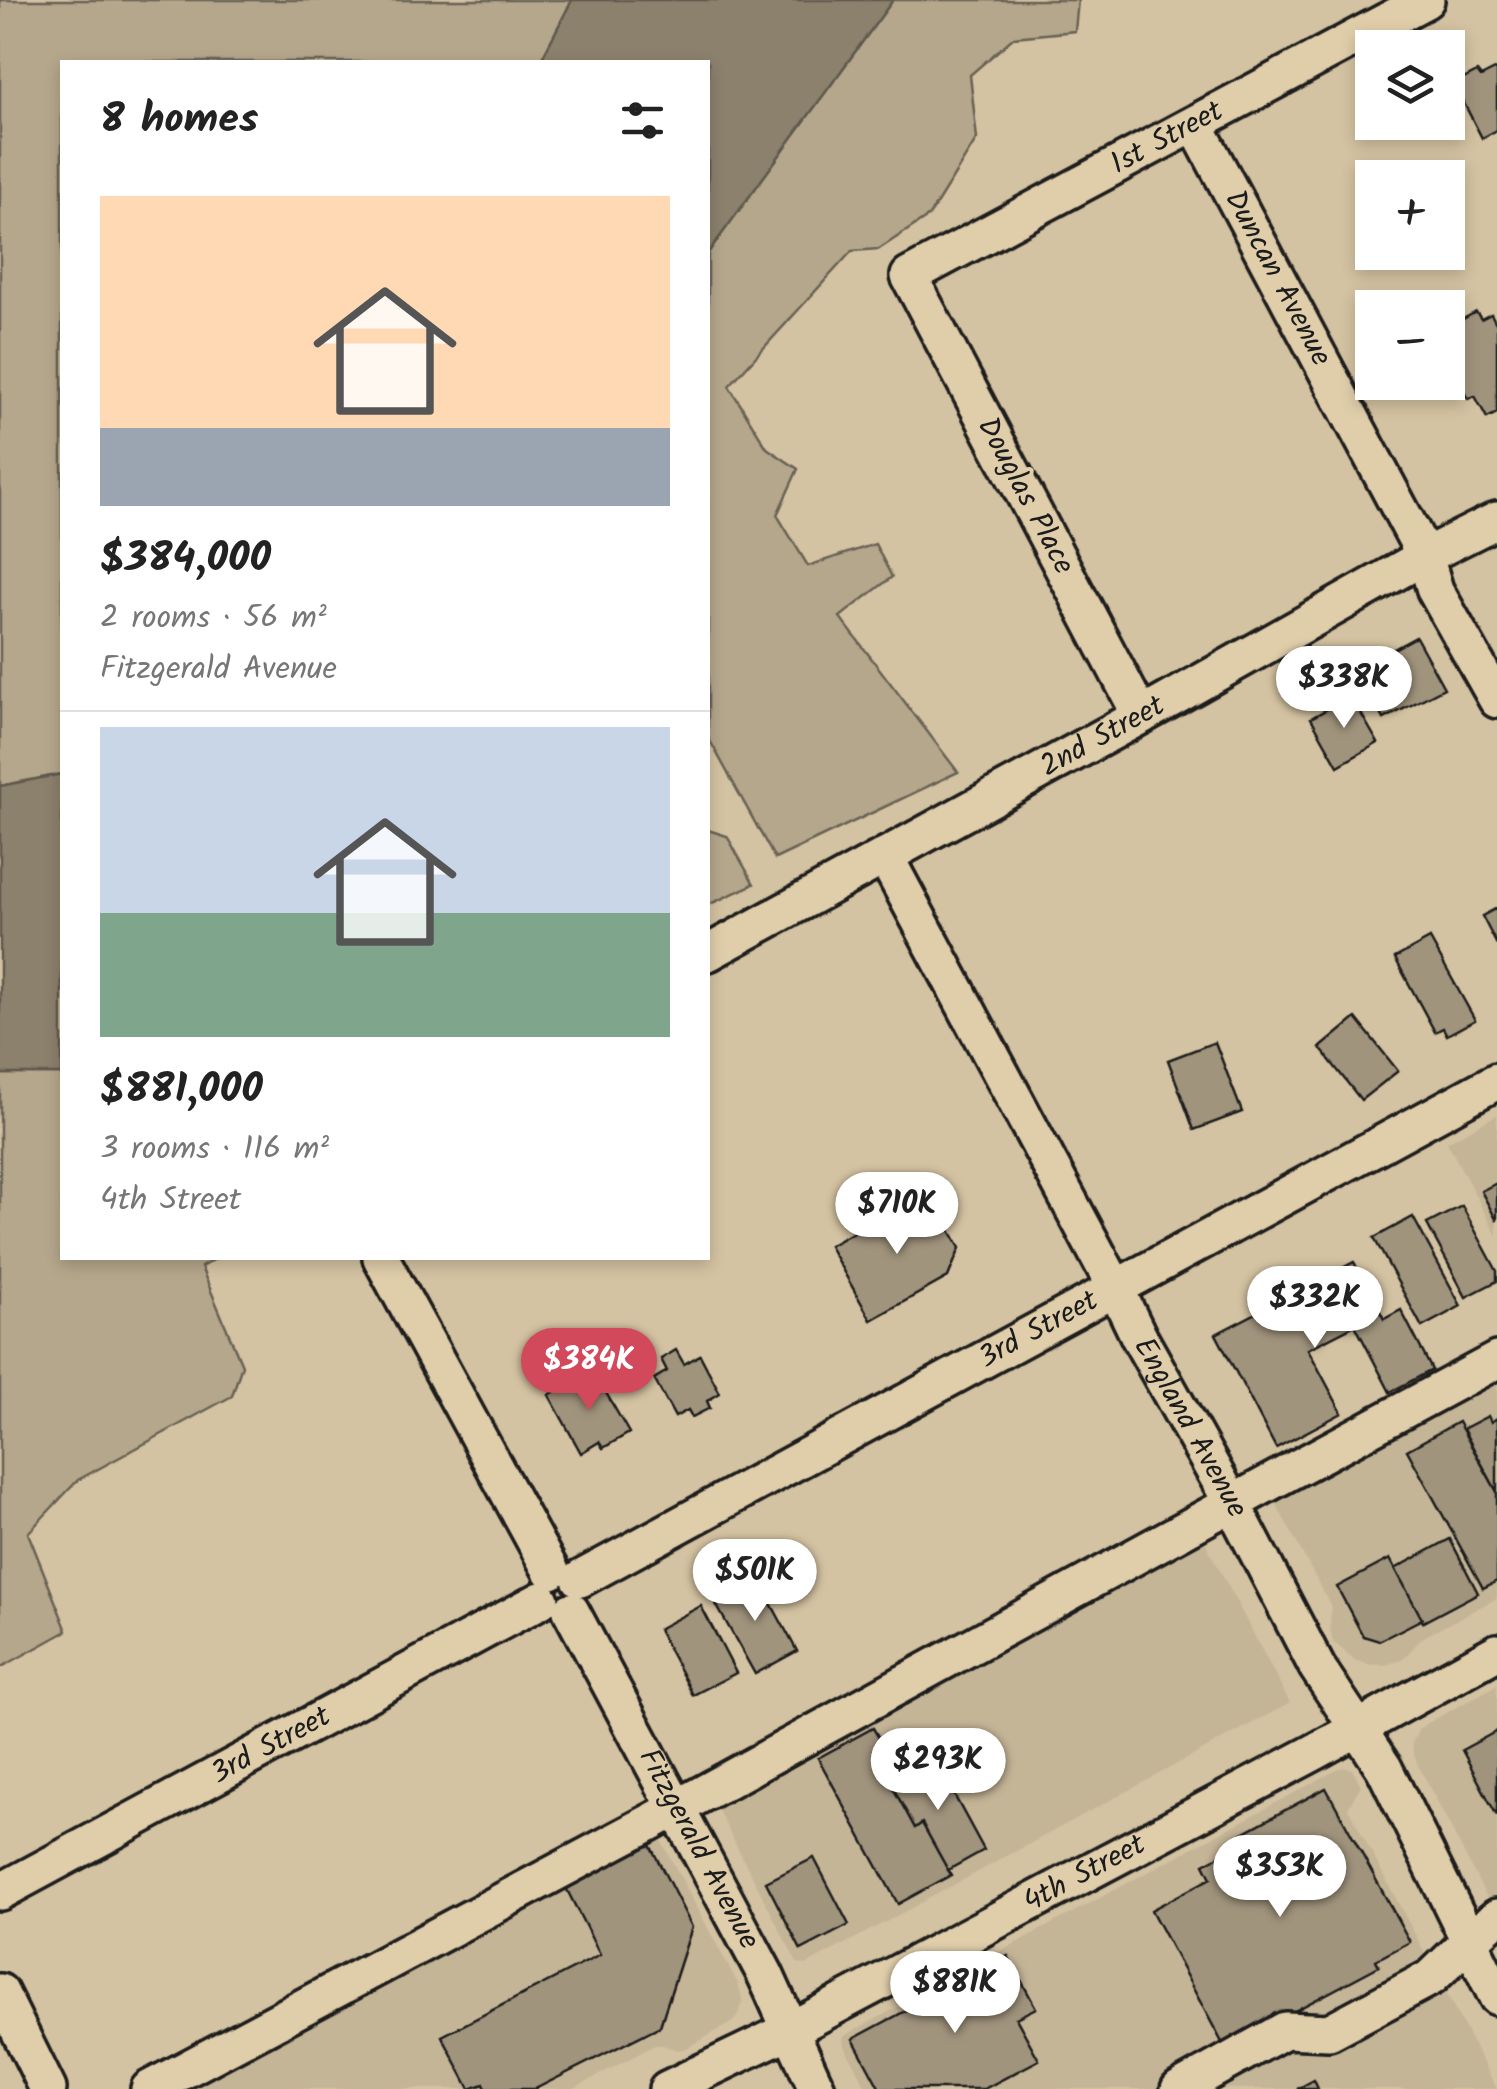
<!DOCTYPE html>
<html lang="en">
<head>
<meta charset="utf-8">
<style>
	body { margin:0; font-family:Kalam,sans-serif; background:#f6f6f6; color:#222; height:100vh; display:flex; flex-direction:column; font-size:38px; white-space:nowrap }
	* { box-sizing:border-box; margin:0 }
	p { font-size:32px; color:#767676 }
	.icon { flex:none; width:55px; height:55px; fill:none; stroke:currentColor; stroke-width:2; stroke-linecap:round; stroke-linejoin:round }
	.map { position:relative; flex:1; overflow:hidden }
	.panel { position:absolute; left:60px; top:60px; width:650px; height:1200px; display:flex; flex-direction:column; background:#fff; border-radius:0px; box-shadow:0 5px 15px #0003 }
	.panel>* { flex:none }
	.controls { position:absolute; left:1355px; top:30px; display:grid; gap:20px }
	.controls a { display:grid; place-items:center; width:110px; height:110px; border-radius:0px; background:#fff; box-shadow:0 5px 15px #0003; font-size:50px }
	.price { position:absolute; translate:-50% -85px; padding:0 22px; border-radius:35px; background:#fff; color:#222; font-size:32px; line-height:65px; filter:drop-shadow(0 2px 5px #0008) }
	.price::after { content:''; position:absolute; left:50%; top:60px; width:30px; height:22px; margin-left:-15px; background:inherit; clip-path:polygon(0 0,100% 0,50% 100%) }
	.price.selected { background:#d1495b; color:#fff }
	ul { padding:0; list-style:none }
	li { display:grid; align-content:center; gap:20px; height:530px; padding:0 40px }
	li+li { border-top:2px solid #e0e0e0 }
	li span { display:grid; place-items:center; height:310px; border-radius:0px; color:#555 }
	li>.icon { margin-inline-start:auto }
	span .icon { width:180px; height:180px; fill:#fffc; stroke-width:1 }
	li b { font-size:42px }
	h2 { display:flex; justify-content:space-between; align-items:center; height:120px; padding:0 40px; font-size:42px }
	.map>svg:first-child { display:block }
</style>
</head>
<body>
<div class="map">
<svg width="1497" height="2089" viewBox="0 0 1497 2089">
	<rect width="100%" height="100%" fill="#d4c3a2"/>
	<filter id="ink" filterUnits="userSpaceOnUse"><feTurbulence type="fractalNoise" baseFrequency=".01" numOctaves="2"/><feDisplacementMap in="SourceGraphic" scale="20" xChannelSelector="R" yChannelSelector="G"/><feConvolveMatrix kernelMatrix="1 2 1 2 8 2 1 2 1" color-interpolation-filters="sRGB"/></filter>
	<g filter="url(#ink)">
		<!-- built -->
		<g fill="#c5b597">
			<path d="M1497 1115V1236L1447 1142Z"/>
			<path d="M1497 1360V1598L1422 1638 1402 1660 1385 1665H1372L1356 1661 1333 1642 1330 1628 1331 1607 1266 1485Z"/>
			<path d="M1195 1523 1290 1703 806 1965 797 1963 708 1791Z"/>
			<path d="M1497 1685V1917L1418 1765 1413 1753 1412 1743 1419 1729 1426 1724Z"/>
			<path d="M1342 1767 1352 1769 1361 1785 1348 1808 1497 2089H867L844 2046 843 2038 846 2035Z"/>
			<path d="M651 1822 738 1984 743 2001 737 2017 731 2023 687 2048 677 2050 662 2045H655L573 2089H149Z"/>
		</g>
		<!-- green -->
		<g fill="#b5a78c" stroke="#686254" stroke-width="2.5">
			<path d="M0 0H572L540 62H62V774L0 786Z"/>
			<path d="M893 0H1078L1075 31 1014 37 970 75 977 139 929 216 879 249 852 251 729 386 767 448 798 469 777 515 808 566 875 544 892 577 840 617 958 772 775 859 708 737V253Z"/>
			<path d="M708 830 727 836 754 884 708 905Z"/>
			<path d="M0 1074H62V1258H217L201 1267 242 1365 232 1396 78 1480 28 1533 67 1631 0 1668Z"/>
		</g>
		<!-- water -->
		<g fill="#8b816d" stroke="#5f594d" stroke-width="2.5">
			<path d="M572 0H893L708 253V62H540Z"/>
			<path d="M62 774V1074H0V786Z"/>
		</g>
		<!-- building -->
		<g fill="#a1947d" stroke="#1c1c1c" stroke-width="2.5">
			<path d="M1497 69V130L1482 138 1454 84 1477 72 1481 77Z"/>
			<path d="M1476 312 1481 319 1491 314 1497 325V413L1487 418 1475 396 1468 399 1456 377 1463 373 1448 344V336L1454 333 1450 326Z"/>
			<path d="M1416 637 1444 688 1384 719 1357 669Z"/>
			<path d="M1351 696 1378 743 1338 766 1311 718Z"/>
			<path d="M1497 908V945L1482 916Z"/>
			<path d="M1430 939 1475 1020 1447 1035 1443 1028 1435 1032 1395 958Z"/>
			<path d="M1356 1018 1398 1071 1361 1100 1320 1048Z"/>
			<path d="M1215 1042 1242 1112 1194 1130 1168 1060Z"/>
			<path d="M1497 1183V1221L1481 1191Z"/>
			<path d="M916 1197 928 1217 939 1211 960 1248 948 1277 871 1320 829 1246Z"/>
			<path d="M1462 1206 1497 1271V1281L1466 1297 1427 1224Z"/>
			<path d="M1413 1217 1461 1306 1422 1327 1374 1238Z"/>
			<path d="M1354 1262 1384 1319 1401 1310 1432 1370 1390 1392 1355 1325 1308 1349 1342 1413 1276 1448 1216 1334Z"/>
			<path d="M676 1350 684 1364 700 1355 720 1393 707 1401 710 1408 692 1417 688 1410 675 1417 654 1379 667 1371 661 1359Z"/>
			<path d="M593 1370 629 1433 603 1448 599 1442 581 1453 549 1395Z"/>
			<path d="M1488 1416 1491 1422 1497 1418V1492L1463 1429Z"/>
			<path d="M1458 1422 1497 1492V1581L1483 1588 1407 1450Z"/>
			<path d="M1450 1539 1478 1593 1423 1622 1395 1569Z"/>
			<path d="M1390 1559 1422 1619 1379 1641 1363 1636 1337 1587Z"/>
			<path d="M755 1574 797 1651 755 1674 712 1597Z"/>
			<path d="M701 1606 736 1673 693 1695 658 1629Z"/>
			<path d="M873 1728 883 1745 873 1750 915 1828 922 1823 951 1875 898 1904 818 1758Z"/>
			<path d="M1497 1731V1816L1462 1750Z"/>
			<path d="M934 1758 984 1850 948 1870 922 1823 915 1828 890 1782Z"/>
			<path d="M1326 1788 1410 1942 1376 1960 1379 1966 1225 2048 1151 1910 1211 1878 1204 1864 1232 1849 1228 1841Z"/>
			<path d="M649 1843 692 1927 660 2026 535 2089H486L484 2084 470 2089 442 2036 600 1955 560 1876Z"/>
			<path d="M814 1858 849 1925 801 1950 766 1882Z"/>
			<path d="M1008 1956 1036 2008 1016 2018 1039 2060 984 2089H880L853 2039Z"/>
			<path d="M1314 2080 1318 2089H1297Z"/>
		</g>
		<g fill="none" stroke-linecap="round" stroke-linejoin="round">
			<defs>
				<g id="minor">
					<path id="s1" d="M1195 124 1425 556 1435 590 1497 700"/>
					<path id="s2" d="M1141 716 909 276 1426 0"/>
					<path id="s3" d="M885 856 1115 1287 1139 1337 1232 1503 1317 1667 1384 1768 1497 1997"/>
					<path id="s4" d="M708 953 1141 716 1425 556 1497 520"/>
					<path d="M381 1258 551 1571"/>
					<path id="s5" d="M580 1579 1497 1081"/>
					<path id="s6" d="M571 1611 765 1974 817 2089"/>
					<path id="s7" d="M0 1892 541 1600"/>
					<path d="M0 1992 48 2089"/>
					<path d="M149 2089 651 1822 1269 1483 1497 1360"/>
					<path id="s8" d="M667 2089 790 2030 1313 1753 1497 1652"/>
					<path d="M1179 2089 1285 2030 1329 2032 1432 1977 1469 1941 1497 1917"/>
				</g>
			</defs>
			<!-- minor casing -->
			<use href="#minor" stroke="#1c1c1c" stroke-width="42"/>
			<!-- minor -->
			<use href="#minor" stroke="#e0ceab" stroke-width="35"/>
		</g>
	</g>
	<g text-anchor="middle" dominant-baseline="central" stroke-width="8" stroke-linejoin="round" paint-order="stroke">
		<!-- street labels -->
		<g font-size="30" fill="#1c1c1c" stroke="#e0ceab">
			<text stroke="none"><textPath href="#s2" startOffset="790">1st Street</textPath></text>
			<text stroke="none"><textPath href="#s1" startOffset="175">Duncan Avenue</textPath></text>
			<text transform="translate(1025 496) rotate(62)">Douglas Place</text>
			<text stroke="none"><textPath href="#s4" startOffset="450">2nd Street</textPath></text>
			<text stroke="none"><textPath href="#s5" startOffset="522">3rd Street</textPath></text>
			<text stroke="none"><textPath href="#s3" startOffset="648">England Avenue</textPath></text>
			<text stroke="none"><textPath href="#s7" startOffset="308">3rd Street</textPath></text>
			<text stroke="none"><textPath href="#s6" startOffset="270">Fitzgerald Avenue</textPath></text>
			<text stroke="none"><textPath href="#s8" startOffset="470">4th Street</textPath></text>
		</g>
	</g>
</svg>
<div class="controls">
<a><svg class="icon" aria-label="layers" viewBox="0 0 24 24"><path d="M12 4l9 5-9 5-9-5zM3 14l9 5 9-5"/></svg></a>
<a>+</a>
<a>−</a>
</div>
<b class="price" style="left:1344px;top:731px">$338K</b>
<b class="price" style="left:897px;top:1257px">$710K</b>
<b class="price" style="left:1315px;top:1351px">$332K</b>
<b class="price selected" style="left:589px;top:1413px">$384K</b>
<b class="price" style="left:755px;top:1624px">$501K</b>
<b class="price" style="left:938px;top:1813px">$293K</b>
<b class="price" style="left:1280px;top:1920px">$353K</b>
<b class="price" style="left:955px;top:2036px">$881K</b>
<section class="panel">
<h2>8 homes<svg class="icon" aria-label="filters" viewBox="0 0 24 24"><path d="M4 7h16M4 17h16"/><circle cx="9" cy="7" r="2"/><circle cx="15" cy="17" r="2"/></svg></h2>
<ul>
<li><span style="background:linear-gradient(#ffd9b3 75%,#9aa5b1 0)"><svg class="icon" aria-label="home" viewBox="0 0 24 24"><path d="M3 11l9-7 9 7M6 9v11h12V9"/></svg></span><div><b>$384,000</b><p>2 rooms · 56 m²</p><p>Fitzgerald Avenue</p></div></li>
<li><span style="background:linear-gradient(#c9d6e8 60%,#7fa58c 0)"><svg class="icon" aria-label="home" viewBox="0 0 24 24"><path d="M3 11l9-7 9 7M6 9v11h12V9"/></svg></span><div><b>$881,000</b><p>3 rooms · 116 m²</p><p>4th Street</p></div></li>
</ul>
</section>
</div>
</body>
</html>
